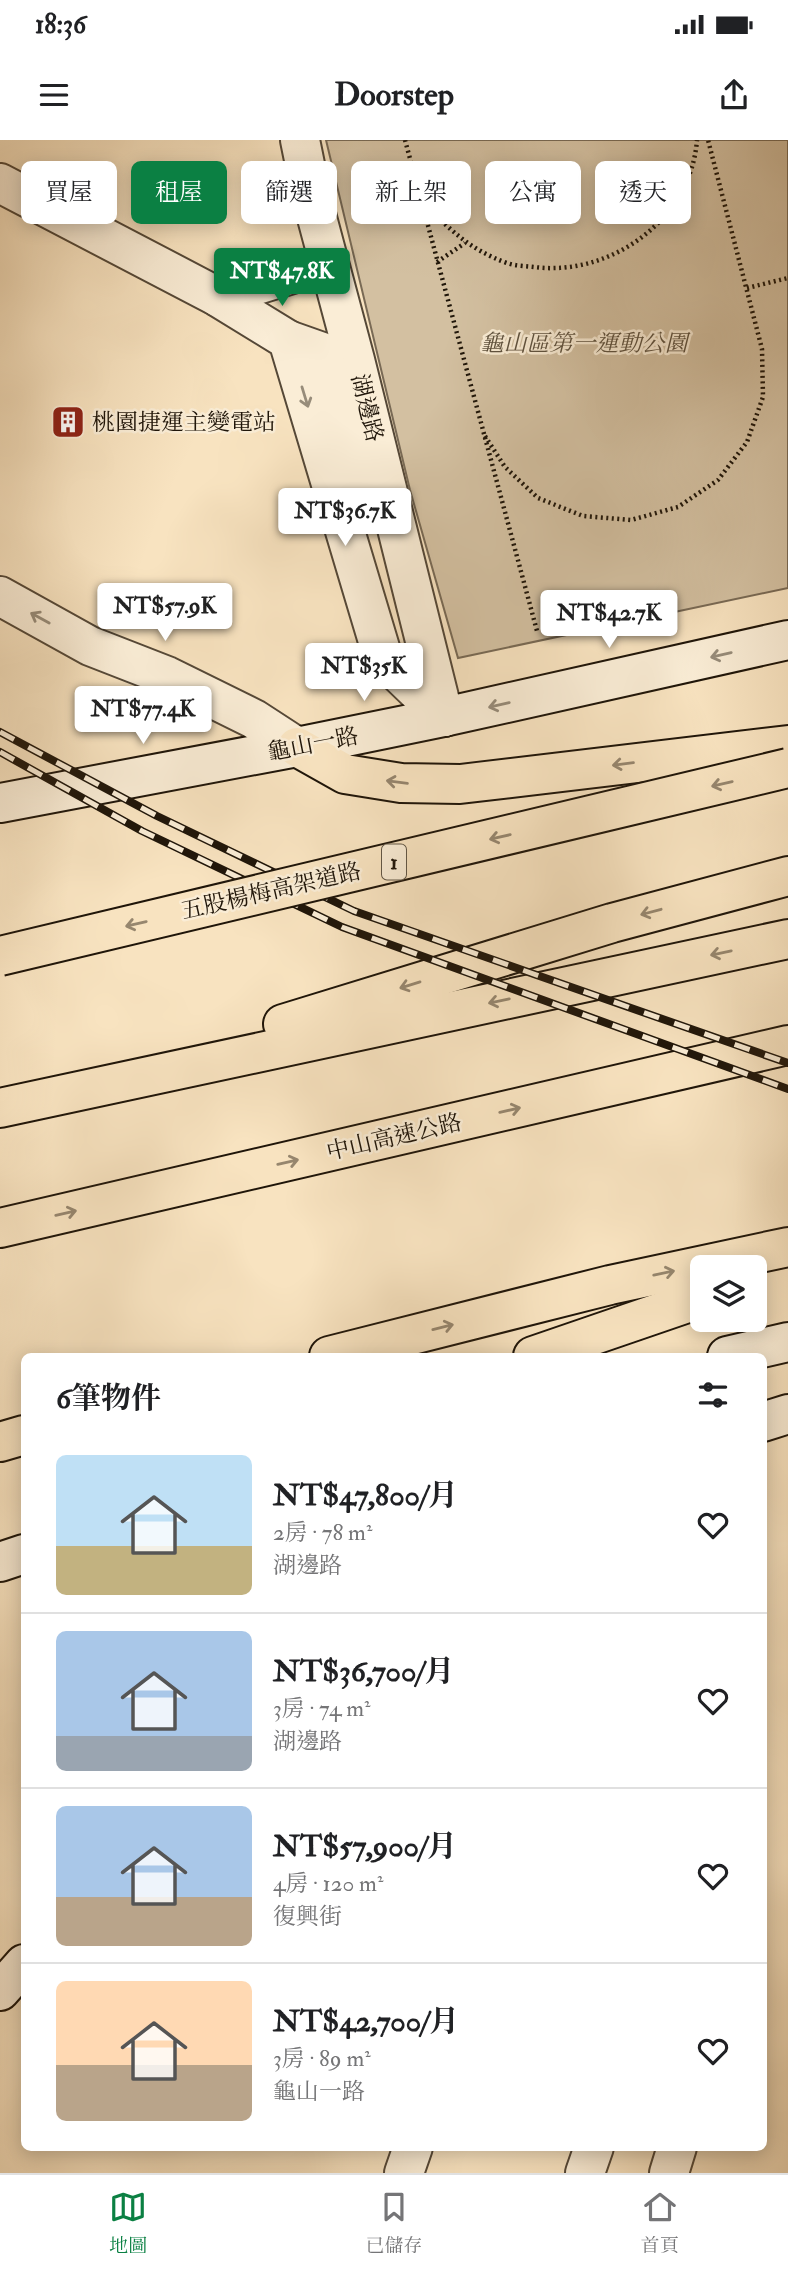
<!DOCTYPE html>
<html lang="zh-TW">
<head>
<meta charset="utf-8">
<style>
	body { margin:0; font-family:"IM FELL Double Pica","Noto Serif TC",serif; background:#f2f2f2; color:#202124; height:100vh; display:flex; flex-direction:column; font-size:26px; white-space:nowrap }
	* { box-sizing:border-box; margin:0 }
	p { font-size:23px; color:#757577 }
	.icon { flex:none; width:38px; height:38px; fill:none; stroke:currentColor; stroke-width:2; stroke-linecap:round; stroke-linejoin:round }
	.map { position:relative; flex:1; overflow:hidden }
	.drawer { position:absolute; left:21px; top:1213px; width:746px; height:798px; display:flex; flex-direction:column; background:#fff; border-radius:10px; box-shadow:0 4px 18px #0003 }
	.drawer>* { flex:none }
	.top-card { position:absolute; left:21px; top:21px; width:747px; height:63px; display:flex; gap:14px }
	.buttons { position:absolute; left:690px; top:1115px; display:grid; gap:14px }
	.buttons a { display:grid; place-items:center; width:77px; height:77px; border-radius:10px; background:#fff; box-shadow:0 4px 18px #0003; font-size:35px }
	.price { position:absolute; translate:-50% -60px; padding:0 16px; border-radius:7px; background:#fff; color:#222; font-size:23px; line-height:46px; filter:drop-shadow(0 2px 4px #0008) }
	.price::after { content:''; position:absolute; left:50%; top:42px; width:21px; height:16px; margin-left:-10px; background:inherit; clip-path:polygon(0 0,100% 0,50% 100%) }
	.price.selected { background:#0b8043; color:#fff }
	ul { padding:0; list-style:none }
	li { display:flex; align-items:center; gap:21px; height:175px; padding:0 35px }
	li+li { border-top:2px solid #e0e0e0 }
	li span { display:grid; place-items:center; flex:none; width:196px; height:140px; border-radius:10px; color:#555 }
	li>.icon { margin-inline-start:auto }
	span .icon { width:84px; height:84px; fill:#fffc; stroke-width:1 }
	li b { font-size:30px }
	h2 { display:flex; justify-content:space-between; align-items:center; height:84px; padding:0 35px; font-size:30px }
	.tag { padding:0 24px; border-radius:10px; background:#fff; box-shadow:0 4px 18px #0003; font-size:24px; line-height:63px }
	.tag.selected { background:#0b8043; color:#fff }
	.status { display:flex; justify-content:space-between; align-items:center; height:49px; padding:0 35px; background:#fff; direction:ltr }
	.status svg { height:19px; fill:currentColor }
	header { display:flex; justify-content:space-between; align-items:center; height:91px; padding:0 35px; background:#fff; font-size:32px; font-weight:700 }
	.tabs { display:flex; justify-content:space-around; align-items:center; height:98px; border-top:2px solid #e0e0e0; background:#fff; font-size:19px; color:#757577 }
	.tabs a { display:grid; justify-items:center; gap:4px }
	.tabs .selected { color:#0b8043 }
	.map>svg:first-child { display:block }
</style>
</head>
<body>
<div class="status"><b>18:36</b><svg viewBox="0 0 49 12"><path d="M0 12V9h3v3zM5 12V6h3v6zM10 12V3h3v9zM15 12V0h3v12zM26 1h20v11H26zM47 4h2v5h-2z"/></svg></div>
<header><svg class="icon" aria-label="menu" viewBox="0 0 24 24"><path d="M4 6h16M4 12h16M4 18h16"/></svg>Doorstep<svg class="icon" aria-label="share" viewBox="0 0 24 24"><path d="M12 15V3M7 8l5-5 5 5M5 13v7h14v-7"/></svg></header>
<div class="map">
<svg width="788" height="2033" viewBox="0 0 788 2033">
	<rect width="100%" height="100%" fill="#f8e3c0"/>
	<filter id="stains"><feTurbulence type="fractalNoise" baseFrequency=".00286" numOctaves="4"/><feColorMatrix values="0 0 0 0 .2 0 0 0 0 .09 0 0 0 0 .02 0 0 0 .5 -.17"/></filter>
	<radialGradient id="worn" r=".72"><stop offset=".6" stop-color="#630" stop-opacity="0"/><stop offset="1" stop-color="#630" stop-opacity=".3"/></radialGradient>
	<!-- green -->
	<path fill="#d3c0a1" stroke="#796a55" stroke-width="2" d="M326 0H788V448L458 518 410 350Z"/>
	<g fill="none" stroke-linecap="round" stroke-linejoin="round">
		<defs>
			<g id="street">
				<path d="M300 0 312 59 355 220 444 577"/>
				<path d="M0 43 218 157 288 200 383 518 444 577"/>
				<path d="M218 157 328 123"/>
				<path d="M288 200 322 212 362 358"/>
				<path d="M0 456 90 506 167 536 254 579 297 607"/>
				<path d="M404 2033 413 2007"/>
				<path d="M585 2033 594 2007"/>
				<path d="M669 2033 677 2007"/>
			</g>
			<g id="secondary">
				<path d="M0 663 297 607 444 577 788 500"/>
				<path d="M727 1216 788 1202"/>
				<path d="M763 1282 788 1274"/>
				<path d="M0 1422 24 1414"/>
				<path d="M0 1851 24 1824"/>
			</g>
			<g id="highway">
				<path d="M297 607 345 634 401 643 460 644 788 605"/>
				<path d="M283 884 612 783 788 736"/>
				<path d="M0 968 788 799"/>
				<path d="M0 1088 788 905"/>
				<path d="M329 1216 610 1145 788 1107"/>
				<path d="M533 1216 702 1158"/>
				<path d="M0 1302 24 1295"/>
			</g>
		</defs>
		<!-- street casing -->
		<use href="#street" stroke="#554837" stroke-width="42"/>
		<!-- secondary casing -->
		<use href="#secondary" stroke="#1f1509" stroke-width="42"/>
		<!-- highway casing -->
		<use href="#highway" stroke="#1f1509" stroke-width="42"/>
		<!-- path -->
		<g stroke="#1f1509" stroke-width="4.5" stroke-dasharray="2 3.5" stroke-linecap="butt">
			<path d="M405 0 537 491"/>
			<path d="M421 61C450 89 468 109 507 123 515 126 525 126 534 127 610 137 691 80 697 0"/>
			<path d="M437 122 465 103"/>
			<path d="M747 148 788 138"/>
			<path d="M485 296 505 327 538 358 583 376 631 380 678 367 718 340 747 302 763 257 762 209 708 0"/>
		</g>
		<!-- street -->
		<use href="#street" stroke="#faedd6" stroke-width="38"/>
		<!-- secondary -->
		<use href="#secondary" stroke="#faedd6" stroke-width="38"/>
		<!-- highway -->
		<use href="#highway" stroke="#f8e3c0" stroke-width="38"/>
		<defs>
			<g id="rail">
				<path d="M0 592 157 676 354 771 788 923"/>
				<path d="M0 612 142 691 342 787 788 949"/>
			</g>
		</defs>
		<!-- rail casing -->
		<use href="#rail" stroke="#1f1509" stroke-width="8"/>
		<!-- rail -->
		<use href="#rail" stroke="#faedd6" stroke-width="5" stroke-dasharray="16" stroke-linecap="butt"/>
		<defs>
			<path id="highway-bridge" d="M0 816 788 628"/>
		</defs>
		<!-- highway-bridge casing -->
		<use href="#highway-bridge" stroke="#1f1509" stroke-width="42" stroke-linecap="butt"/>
		<!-- highway-bridge -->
		<use href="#highway-bridge" stroke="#f8e3c0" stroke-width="38"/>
	</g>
	<!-- one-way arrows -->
	<defs><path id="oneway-shaft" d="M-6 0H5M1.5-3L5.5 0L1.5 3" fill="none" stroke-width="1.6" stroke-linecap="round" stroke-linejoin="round" transform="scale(1.75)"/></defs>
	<g stroke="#978c7a">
		<use href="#oneway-shaft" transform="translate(305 257) rotate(73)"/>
		<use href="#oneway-shaft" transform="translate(40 478) rotate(-151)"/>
		<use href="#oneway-shaft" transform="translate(721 515) rotate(167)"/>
		<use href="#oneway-shaft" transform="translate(499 565) rotate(167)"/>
	</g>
	<g stroke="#96866e">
		<use href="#oneway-shaft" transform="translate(623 624) rotate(173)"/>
		<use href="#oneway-shaft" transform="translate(397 642) rotate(-173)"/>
		<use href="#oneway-shaft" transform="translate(722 644) rotate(167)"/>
		<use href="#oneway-shaft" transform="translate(500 697) rotate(167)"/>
		<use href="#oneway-shaft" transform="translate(651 772) rotate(165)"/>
		<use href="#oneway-shaft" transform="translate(136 784) rotate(167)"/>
		<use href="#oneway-shaft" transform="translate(721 813) rotate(168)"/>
		<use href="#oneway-shaft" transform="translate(410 845) rotate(163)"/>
		<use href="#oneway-shaft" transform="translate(499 861) rotate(168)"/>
		<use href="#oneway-shaft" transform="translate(510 970) rotate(-13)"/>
		<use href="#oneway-shaft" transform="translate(288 1022) rotate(-13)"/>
		<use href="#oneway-shaft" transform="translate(66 1073) rotate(-13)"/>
		<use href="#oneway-shaft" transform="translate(664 1133) rotate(-12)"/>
		<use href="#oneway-shaft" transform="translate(443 1187) rotate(-14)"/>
	</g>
	<!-- icons -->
	<defs>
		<symbol id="building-square" viewBox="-11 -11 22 22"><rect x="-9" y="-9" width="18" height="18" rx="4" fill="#8f2418" stroke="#faedd6"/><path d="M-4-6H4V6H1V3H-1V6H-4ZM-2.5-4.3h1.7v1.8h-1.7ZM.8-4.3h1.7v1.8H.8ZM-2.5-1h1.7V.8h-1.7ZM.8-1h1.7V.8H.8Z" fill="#fff"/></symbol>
	</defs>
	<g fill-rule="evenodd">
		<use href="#building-square" x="49" y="263" width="38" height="38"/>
	</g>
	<g text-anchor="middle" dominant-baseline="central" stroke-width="5" stroke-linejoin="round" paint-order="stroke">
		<!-- shield labels -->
		<rect fill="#faedd6" stroke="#615646" stroke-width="2" x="382" y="704.5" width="24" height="35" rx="5"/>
		<g font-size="21" font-weight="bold" fill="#1f1509">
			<text x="394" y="722">1</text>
		</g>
		<!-- park labels -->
		<g font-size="23" font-style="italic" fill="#5e513e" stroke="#faedd6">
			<text x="584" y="203">龜山區第一運動公園</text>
		</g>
		<!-- street labels -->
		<g font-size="23" fill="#1f1509" stroke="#faedd6">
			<text transform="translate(367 268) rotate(76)">湖邊路</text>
			<text transform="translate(313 604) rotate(-11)">龜山一路</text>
			<text transform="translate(271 751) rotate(-13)">五股楊梅高架道路</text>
			<text transform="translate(394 997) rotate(-13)">中山高速公路</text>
		</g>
		<!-- poi labels -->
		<g font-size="23" fill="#1f1509" stroke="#faedd6" text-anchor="start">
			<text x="92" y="282">桃園捷運主變電站</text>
		</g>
	</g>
	<rect width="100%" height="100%" filter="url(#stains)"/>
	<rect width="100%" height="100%" fill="url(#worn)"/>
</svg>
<div class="buttons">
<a><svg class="icon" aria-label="layers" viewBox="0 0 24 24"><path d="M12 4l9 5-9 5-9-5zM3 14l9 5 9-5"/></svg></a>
</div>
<b class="price selected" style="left:282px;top:168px">NT$47.8K</b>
<b class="price" style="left:345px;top:408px">NT$36.7K</b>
<b class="price" style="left:165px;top:503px">NT$57.9K</b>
<b class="price" style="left:609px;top:510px">NT$42.7K</b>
<b class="price" style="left:364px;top:563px">NT$35K</b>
<b class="price" style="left:143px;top:606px">NT$77.4K</b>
<div class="top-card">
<a class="tag">買屋</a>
<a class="tag selected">租屋</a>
<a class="tag">篩選</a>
<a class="tag">新上架</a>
<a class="tag">公寓</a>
<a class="tag">透天</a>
</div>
<section class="drawer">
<h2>6筆物件<svg class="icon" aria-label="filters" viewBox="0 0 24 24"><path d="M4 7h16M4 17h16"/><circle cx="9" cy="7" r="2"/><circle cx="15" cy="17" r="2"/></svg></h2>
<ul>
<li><span style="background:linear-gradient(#bfe0f5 65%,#c2b280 0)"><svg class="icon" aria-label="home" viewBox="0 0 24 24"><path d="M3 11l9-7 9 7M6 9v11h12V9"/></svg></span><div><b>NT$47,800/月</b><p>2房 · 78 m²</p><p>湖邊路</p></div><svg class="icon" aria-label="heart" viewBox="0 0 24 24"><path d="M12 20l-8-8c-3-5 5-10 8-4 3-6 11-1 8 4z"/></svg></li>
<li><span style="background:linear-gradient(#a9c7e8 75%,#9aa5b1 0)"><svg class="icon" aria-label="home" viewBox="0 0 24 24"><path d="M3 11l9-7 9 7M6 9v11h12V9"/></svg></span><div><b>NT$36,700/月</b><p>3房 · 74 m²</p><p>湖邊路</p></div><svg class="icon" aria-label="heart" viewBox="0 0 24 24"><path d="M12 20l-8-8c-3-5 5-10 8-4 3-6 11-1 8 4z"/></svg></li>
<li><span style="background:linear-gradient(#a9c7e8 65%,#b9a48a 0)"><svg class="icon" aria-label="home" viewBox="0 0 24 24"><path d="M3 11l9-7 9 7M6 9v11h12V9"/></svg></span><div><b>NT$57,900/月</b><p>4房 · 120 m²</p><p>復興街</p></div><svg class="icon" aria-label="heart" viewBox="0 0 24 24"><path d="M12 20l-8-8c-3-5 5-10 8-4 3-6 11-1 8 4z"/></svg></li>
<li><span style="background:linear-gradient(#ffd9b3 60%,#b9a48a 0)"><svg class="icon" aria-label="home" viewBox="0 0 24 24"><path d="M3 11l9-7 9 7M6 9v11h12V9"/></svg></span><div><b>NT$42,700/月</b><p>3房 · 89 m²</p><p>龜山一路</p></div><svg class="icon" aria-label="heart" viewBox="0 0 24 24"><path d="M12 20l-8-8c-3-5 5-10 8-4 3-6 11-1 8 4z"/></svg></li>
</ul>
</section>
</div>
<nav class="tabs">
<a class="selected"><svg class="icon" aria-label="map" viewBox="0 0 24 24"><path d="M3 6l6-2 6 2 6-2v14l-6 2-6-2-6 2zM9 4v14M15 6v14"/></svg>地圖</a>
<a><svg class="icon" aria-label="saved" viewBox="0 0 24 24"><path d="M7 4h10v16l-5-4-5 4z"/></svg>已儲存</a>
<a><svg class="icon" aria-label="home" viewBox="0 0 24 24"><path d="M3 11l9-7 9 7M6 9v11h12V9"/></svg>首頁</a>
</nav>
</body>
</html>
